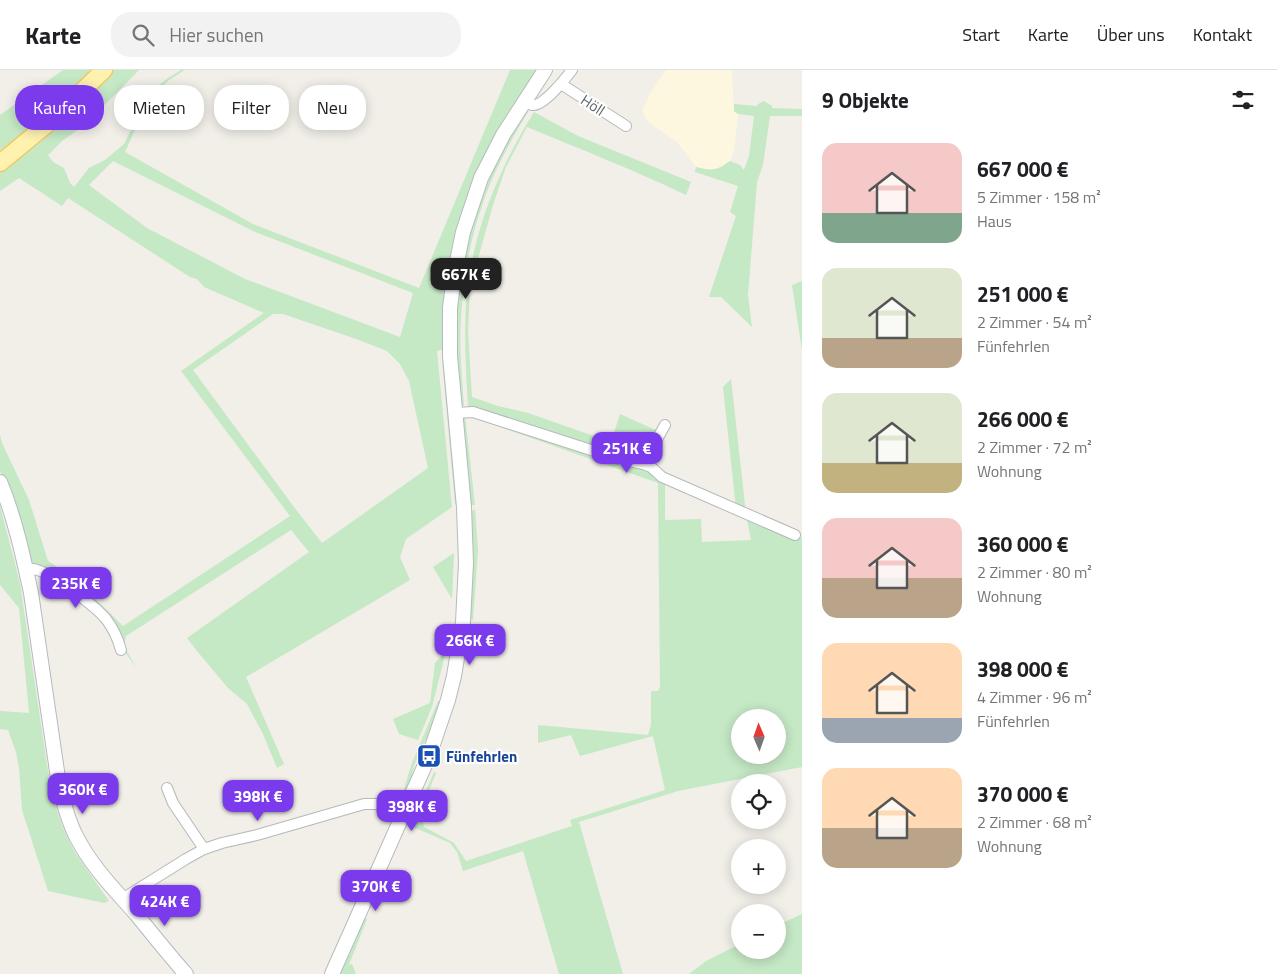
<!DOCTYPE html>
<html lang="de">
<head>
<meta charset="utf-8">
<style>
	body { margin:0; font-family:"Titillium Web",sans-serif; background:#f2f2f2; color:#202124; height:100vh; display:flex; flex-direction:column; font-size:19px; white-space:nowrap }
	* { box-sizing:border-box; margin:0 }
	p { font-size:16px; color:#757577 }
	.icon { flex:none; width:28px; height:28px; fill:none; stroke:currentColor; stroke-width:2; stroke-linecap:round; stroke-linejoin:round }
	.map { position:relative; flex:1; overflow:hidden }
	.details { display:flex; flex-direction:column; background:#fff; width:475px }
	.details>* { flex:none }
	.top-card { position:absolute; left:15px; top:15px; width:475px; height:45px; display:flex; gap:10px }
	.needle { width:32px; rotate:358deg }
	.tools { position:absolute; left:731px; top:639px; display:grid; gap:10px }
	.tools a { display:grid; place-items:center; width:55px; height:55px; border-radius:50%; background:#fff; box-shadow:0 2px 12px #0003; font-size:25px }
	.price { position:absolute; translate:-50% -42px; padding:0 11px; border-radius:10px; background:#7c3aed; color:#fff; font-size:16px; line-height:32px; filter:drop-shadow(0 1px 2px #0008) }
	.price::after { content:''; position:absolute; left:50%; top:30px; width:15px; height:11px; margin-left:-8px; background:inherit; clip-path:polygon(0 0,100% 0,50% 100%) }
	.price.current { background:#222; color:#fff }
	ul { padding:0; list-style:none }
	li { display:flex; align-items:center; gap:15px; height:125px; padding:0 20px }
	li span { display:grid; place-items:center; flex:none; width:140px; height:100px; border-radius:15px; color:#555 }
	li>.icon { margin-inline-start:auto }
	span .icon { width:60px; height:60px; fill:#fffc; stroke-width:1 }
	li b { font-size:21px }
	h2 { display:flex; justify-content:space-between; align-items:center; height:60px; padding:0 20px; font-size:21px }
	.tag { padding:0 18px; border-radius:20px; background:#fff; box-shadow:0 2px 12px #0003; font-size:18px; line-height:45px }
	.tag.current { background:#7c3aed; color:#fff }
	header { display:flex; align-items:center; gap:30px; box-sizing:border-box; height:70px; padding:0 25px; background:#fff; border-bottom:1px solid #e0e0e0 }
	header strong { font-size:24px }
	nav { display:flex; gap:28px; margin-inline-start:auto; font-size:18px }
	.search { width:350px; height:45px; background:#f2f2f2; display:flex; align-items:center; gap:12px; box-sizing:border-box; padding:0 18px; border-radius:20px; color:#757577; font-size:19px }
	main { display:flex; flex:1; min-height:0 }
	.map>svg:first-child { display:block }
</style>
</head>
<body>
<header>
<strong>Karte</strong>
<div class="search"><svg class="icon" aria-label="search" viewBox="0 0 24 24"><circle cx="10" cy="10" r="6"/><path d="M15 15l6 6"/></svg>Hier suchen</div>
<nav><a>Start</a><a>Karte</a><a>Über uns</a><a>Kontakt</a></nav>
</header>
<main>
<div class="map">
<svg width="802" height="904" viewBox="0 0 802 904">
	<rect width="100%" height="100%" fill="#f1efe8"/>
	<!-- commercial -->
	<path fill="#fef7e0" d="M666 0H733L732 5 734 41 738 44 734 81 730 91 719 99 707 100 696 97 677 72 648 52 642 41 651 22Z"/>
	<!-- green -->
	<g fill="#c5e8c5" fill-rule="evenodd">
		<path d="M63 0H94C64 29 34 57 0 80V45Z"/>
		<path d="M112 0H139L85 55 62 71 48 85 53 92 64 98 70 113 74 117 89 98 105 90 124 74 148 26 158 16 168 8 181 0H185L169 10 149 28 125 82 253 154 419 218 510 0H538L477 104 444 279 437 281 452 437 406 469 400 487 410 510 246 607 284 694 277 698 263 664 247 634 228 618 197 581 187 568 309 482 291 460 126 566 124 576 136 597 127 585 116 561 45 500 32 493 12 428 0 401V365L2 373 29 430 48 491C76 508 100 533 123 556L290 446 181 301 264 243 204 217 197 209 190 207 68 128 62 136 19 108 0 121V102L45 64ZM113 91 253 161 413 223 400 267 245 209 147 158 89 115ZM273 244H283L359 270 387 281 400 294 409 311 428 398 322 473 297 441 193 300Z"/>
		<path d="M764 31 772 36V38L802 39V46H770L763 95 757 112 748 225 752 257 721 227H709L736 146 730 142 738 116 695 102 696 97C712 101 716 101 730 91L740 95 744 100 749 86 754 46 738 44 734 41V34L757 36 758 34Z"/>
		<path d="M529 40C510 72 492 104 481 139 469 174 463 211 461 248 459 277 462 307 464 336L460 333C458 312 455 290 455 268 456 213 468 142 494 93 503 76 513 60 523 44Z"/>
		<path d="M534 42 578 66 691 112 686 125C634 100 580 79 527 57L506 97 493 135 470 217 468 262 472 327 498 336 528 343 611 372 620 344 660 362 643 394 665 408V450L701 449 702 472 751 470 746 444 736 439 723 317 731 309 746 444 802 468V697L678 721 579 752 623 904H559L523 781 463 801 457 782 450 773 411 756 434 702 436 703 421 740 424 757 454 773 466 791 572 756 570 750 665 720 653 666 580 686 571 665 538 673V655L648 665 651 655V621H658L660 617 658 413 469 346 470 338 468 337C466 303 464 268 466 234 471 165 498 100 534 42ZM740 648H778V685H740Z"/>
		<path d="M802 211V280L792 215Z"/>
		<path d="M442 290H445L459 434H455Z"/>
		<path d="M465 345 475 435H470L461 347Z"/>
		<path d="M0 436 20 513 47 695 54 732 63 758 74 781 109 831 104 833 48 821 22 740 19 698 16 682 8 660 0 659V641L29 643 19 538 0 515Z"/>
		<path d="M475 439 478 480 473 550 470 549 471 442Z"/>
		<path d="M454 483 452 529 433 497Z"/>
		<path d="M446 581 432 637 418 670 399 664 393 649 430 633 435 593Z"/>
		<path d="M438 631 441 632 435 653 420 680 414 696 409 717 402 725 412 693Z"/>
		<path d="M802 844V904H689L706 891 740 874V880H778V855Z"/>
		<path d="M363 849H367L349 895 352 894 356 904H340L351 874Z"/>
	</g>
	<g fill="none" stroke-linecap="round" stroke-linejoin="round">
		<defs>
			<g id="minor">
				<path d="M561 14 626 56"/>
				<path d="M525 30C527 32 530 34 532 35 543 37 566 8 572 0"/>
				<path d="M455 343 473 342 619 389 643 394 651 397 662 407 795 465"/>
				<path d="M643 394 665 355"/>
				<path d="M26 499C30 499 33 498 37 500 53 504 95 536 106 549 113 558 118 569 121 580"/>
				<path d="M167 718 173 733 204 779"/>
				<path d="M122 829 186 789 204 779 222 773 257 765 364 734H386L395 737 405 742"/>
			</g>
			<g id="secondary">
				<path d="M0 412C15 448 23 486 31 523L58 708C62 728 67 748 76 766 91 796 115 820 137 845 153 865 169 885 186 904"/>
				<path d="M332 904 429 686 448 630 454 606 463 552 466 493 464 437 450 286V238L454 206 463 162 481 108 503 65 545 0"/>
			</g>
			<path id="primary" d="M0 93 51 51 104 0"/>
		</defs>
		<!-- minor casing -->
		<use href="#minor" stroke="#b5b8bc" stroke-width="12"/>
		<!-- secondary casing -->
		<use href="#secondary" stroke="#b6babf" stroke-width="16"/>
		<!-- primary casing -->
		<use href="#primary" stroke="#f2c960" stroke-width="19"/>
		<!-- minor -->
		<use href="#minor" stroke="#fff" stroke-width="10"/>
		<!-- secondary -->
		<use href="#secondary" stroke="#fff" stroke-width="14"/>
		<!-- primary -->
		<use href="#primary" stroke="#fff2af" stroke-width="16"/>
	</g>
	<!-- icons -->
	<defs>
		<symbol id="bus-square" viewBox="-11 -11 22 22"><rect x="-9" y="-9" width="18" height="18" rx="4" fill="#1a4fb4" stroke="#fff"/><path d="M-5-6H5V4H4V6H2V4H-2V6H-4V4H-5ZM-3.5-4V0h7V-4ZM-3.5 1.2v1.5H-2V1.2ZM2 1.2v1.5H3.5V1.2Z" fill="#fff"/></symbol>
	</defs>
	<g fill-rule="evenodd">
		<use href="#bus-square" x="415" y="672" width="28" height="28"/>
	</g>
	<g text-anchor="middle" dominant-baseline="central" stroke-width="4.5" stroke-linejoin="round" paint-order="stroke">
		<!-- street labels -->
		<g font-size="15" fill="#5f6368" stroke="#fff">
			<text transform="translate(593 35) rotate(33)">Höll</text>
		</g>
		<!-- transit labels -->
		<g font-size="15" font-weight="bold" fill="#164399" stroke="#fff" text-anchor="start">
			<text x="446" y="686">Fünfehrlen</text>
		</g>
	</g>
</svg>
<div class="tools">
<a><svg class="needle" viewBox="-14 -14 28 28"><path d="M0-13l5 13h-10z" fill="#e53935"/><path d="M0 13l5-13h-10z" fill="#757577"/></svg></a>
<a><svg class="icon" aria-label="locate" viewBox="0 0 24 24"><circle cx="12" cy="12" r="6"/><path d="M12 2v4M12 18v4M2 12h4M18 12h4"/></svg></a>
<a>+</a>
<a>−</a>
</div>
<b class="price current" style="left:466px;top:230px">667K €</b>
<b class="price" style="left:627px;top:404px">251K €</b>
<b class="price" style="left:76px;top:539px">235K €</b>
<b class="price" style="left:470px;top:596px">266K €</b>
<b class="price" style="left:83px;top:745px">360K €</b>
<b class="price" style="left:258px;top:752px">398K €</b>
<b class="price" style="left:412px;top:762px">398K €</b>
<b class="price" style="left:376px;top:842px">370K €</b>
<b class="price" style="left:165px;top:857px">424K €</b>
<div class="top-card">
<a class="tag current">Kaufen</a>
<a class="tag">Mieten</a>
<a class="tag">Filter</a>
<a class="tag">Neu</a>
</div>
</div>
<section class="details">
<h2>9 Objekte<svg class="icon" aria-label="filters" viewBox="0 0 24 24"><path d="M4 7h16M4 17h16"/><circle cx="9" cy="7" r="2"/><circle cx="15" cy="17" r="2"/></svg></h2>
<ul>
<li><span style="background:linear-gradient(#f6c9c9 70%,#7fa58c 0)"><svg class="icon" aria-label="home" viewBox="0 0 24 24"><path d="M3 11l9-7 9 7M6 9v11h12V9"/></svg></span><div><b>667 000 €</b><p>5 Zimmer · 158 m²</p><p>Haus</p></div></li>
<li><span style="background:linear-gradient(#dfe7d0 70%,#b9a48a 0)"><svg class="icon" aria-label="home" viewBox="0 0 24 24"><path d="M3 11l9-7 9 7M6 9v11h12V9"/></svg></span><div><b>251 000 €</b><p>2 Zimmer · 54 m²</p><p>Fünfehrlen</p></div></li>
<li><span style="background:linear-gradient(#dfe7d0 70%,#c2b280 0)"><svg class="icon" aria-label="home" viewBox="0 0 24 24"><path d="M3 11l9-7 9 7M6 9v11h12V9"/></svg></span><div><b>266 000 €</b><p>2 Zimmer · 72 m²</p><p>Wohnung</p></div></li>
<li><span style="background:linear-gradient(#f6c9c9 60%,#b9a48a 0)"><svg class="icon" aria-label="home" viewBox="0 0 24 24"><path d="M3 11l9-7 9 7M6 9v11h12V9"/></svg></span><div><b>360 000 €</b><p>2 Zimmer · 80 m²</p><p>Wohnung</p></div></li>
<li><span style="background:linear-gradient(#ffd9b3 75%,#9aa5b1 0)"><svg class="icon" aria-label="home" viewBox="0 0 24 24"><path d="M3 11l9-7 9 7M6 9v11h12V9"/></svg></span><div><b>398 000 €</b><p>4 Zimmer · 96 m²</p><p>Fünfehrlen</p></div></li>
<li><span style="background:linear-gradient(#ffd9b3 60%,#b9a48a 0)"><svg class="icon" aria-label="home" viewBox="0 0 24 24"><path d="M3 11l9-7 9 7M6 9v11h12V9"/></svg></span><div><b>370 000 €</b><p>2 Zimmer · 68 m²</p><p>Wohnung</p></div></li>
</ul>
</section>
</main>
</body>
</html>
